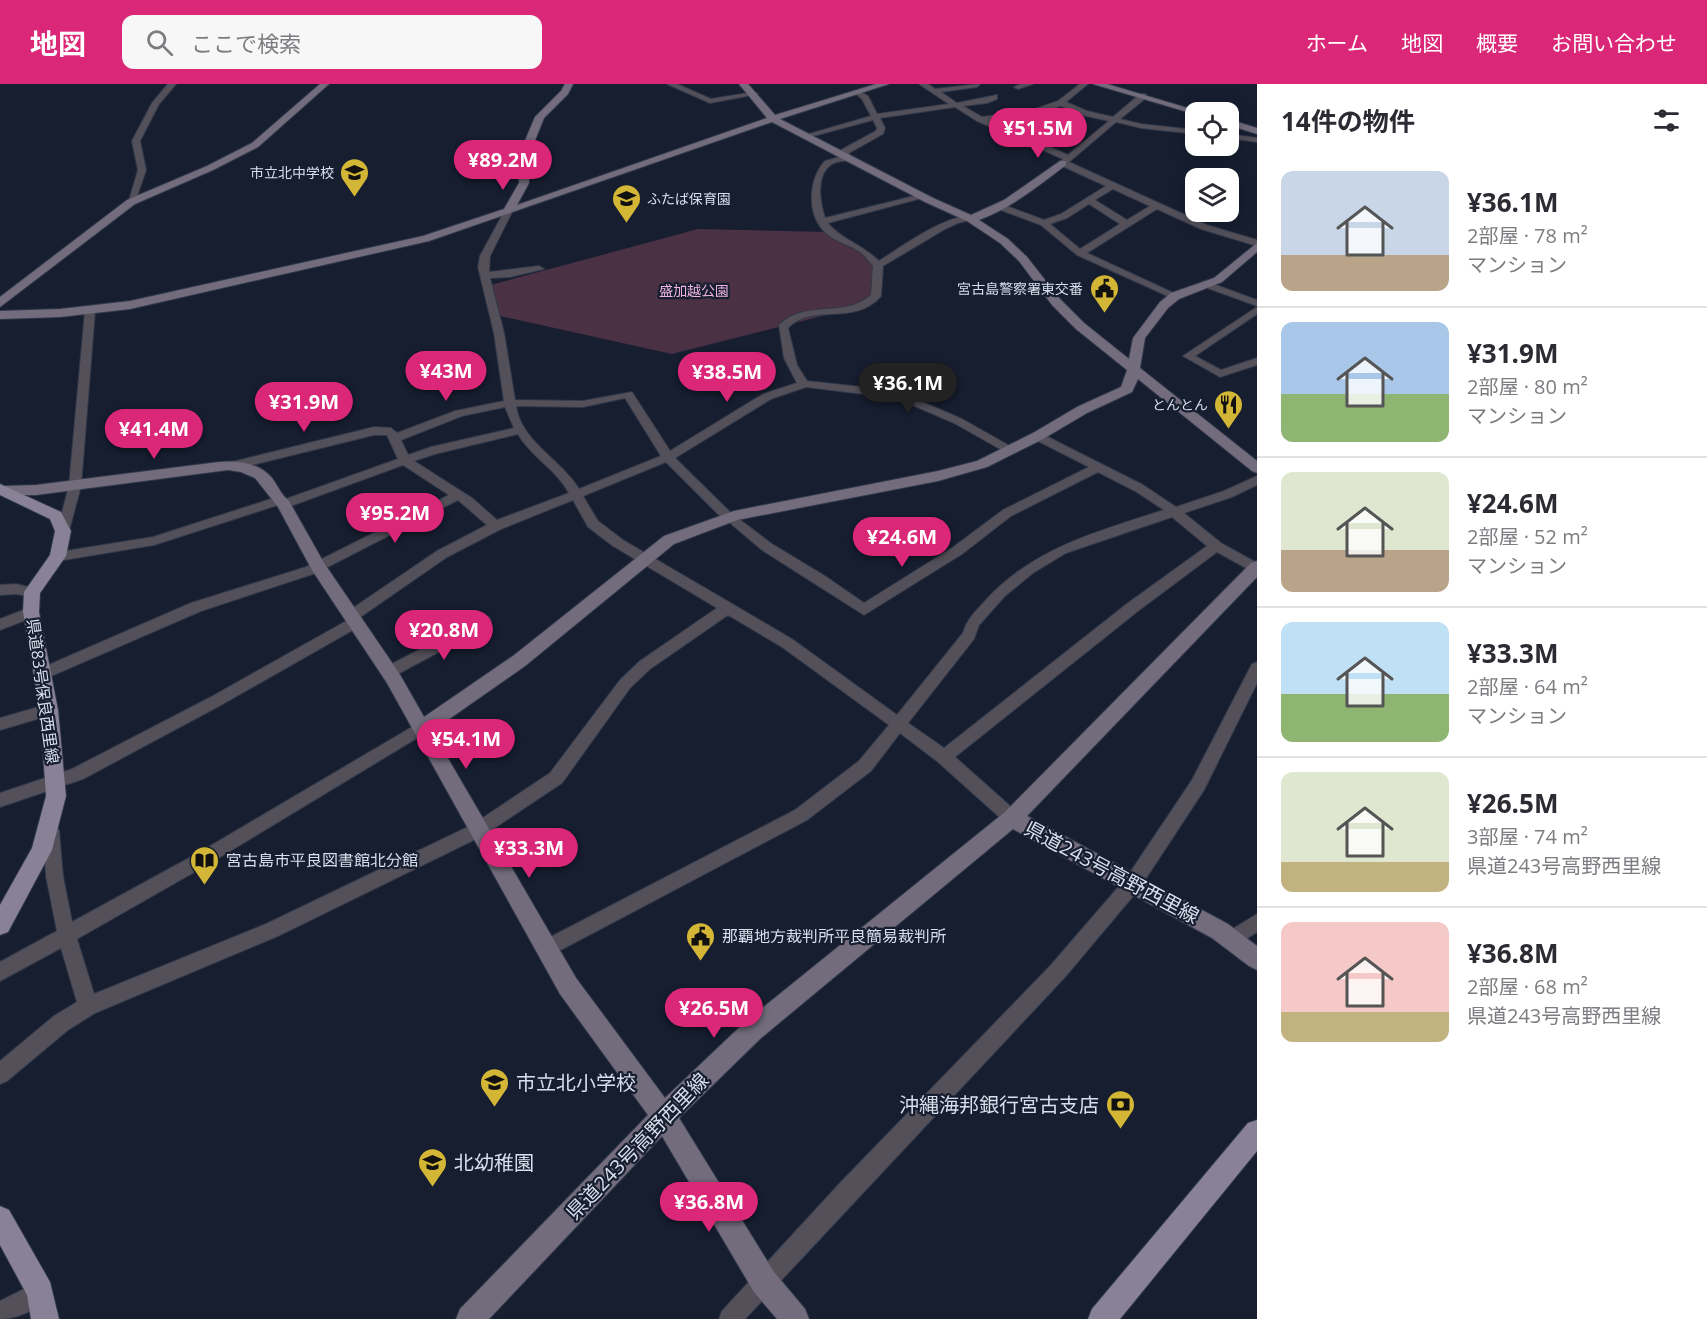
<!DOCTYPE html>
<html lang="ja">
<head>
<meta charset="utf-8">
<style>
	body { margin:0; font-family:"Open Sans","Noto Sans JP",sans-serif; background:#f7f7f7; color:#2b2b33; height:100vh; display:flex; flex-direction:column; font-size:22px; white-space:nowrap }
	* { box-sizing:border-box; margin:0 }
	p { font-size:20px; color:#7c7c81 }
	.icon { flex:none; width:33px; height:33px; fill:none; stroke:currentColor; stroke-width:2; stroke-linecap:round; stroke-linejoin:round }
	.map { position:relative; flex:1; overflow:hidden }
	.sheet { display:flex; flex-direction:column; background:#fff; width:450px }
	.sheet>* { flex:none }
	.buttons { position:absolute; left:1185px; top:18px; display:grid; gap:12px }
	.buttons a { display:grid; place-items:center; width:54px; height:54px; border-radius:12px; background:#fff; box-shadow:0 3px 15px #0003; font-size:30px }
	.price { position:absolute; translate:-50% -51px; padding:0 14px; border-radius:21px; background:#db2777; color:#fff; font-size:20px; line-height:39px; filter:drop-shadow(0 2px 3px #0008) }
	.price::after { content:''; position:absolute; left:50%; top:36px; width:18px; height:14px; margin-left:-9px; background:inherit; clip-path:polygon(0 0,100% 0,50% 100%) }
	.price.selected { background:#222; color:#fff }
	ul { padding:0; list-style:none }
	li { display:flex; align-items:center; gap:18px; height:150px; padding:0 24px }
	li+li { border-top:2px solid #e1e1e2 }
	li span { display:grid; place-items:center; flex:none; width:168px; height:120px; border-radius:12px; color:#555 }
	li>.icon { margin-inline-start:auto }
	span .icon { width:72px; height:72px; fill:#fffc; stroke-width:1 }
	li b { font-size:26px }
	h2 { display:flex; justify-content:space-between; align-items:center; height:72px; padding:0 24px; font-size:26px }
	header { display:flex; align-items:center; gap:36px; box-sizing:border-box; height:84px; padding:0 30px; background:#db2777; color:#fff }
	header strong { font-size:28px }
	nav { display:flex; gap:33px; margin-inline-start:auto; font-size:21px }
	.search { width:420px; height:54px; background:#f7f7f7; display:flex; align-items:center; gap:15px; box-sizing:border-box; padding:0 21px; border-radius:12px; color:#7c7c81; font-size:22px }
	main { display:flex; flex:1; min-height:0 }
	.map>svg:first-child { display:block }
</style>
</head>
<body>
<header>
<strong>地図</strong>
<div class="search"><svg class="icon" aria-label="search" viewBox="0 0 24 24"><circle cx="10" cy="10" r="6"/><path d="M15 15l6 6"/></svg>ここで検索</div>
<nav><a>ホーム</a><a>地図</a><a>概要</a><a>お問い合わせ</a></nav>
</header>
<main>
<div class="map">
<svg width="1257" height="1235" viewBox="0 0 1257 1235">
	<rect width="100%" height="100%" fill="#161e30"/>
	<!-- green -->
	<path fill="#4a3144" d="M698 145 830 148 878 181 870 220 672 270 495 231 487 202Z"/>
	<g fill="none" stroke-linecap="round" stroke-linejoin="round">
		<defs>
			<g id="street">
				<path d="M168 0H176L159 20 140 57 146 86 135 118 128 120 138 86 132 57 152 19Z"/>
				<path d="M667 0H677L711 15 754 8 758 10 710 19Z"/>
				<path d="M919 0H928L935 5 980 0 977 3 941 8 957 19 997 11V15L987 19 963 22 982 33 1032 26 1058 17 1080 0H1088L1066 18 1087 27 1113 33 1140 10H1146V14L1120 35 1141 40 1196 46V50L1141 44 1116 38 1069 78 1207 141 1257 156V162L1201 145 1157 125 1087 169 1180 212 1172 214 1077 171 1041 141 998 125V121L1001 120 1044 136 1061 130 1106 102 1060 81 1059 79 1063 75 977 37 955 23 880 34 885 44 883 50 849 69 851 76C845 77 837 77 832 80 815 91 820 118 825 134L922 110 926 113 828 139C838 153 864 162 879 177 897 166 957 122 975 135L958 139 945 145 883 182 881 212C854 243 813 218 788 244L797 281 807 297 889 306 904 310 962 335 1017 366 1011 370 1007 369 954 339 896 314 806 303 771 315 675 374 731 429 772 460 825 492 864 519 952 464 1003 426 1089 383 1034 355 1032 352 1038 348 1143 401 1176 423 1224 407 1257 392V401L1232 413 1184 429 1221 459 1257 479V490L1217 468 1138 527 955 673 1018 729 1020 734 1018 739 1012 741 1006 739 938 678 900 649 871 687 807 736 553 870 547 873 541 870 538 864 541 858 795 726 859 677 889 641 782 563 728 531 650 585 630 604 562 699 484 751 278 852 95 929 68 946 7 997 0 1000V977L54 932 77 918 61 864 0 897V878L57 847 46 792 43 747 45 742 51 740 57 742 59 747 63 792 72 838 200 768 417 640 422 638 427 640 430 644 427 648 212 778 77 855 94 910 266 840 472 741 550 689 620 596 640 577 717 524 613 462 588 443 573 416 501 445 447 473 359 534 362 538 360 542 221 621 83 695 0 723V709L72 685 211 613 348 536 345 532 347 528 437 467 487 441 458 416 316 489 201 527 42 596 37 594 35 590 37 586 191 519 306 483 449 411 403 381 288 423 284 424 278 421 154 461 58 477 53 475 51 472 53 469 153 453 274 414 278 413 283 416 398 375 387 351H374L232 386 226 382 228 379 374 343 391 344 397 349 455 327 504 317 494 249 478 183 480 172 504 128 508 125 512 128 490 172 489 188 539 182 544 185 510 193 490 194 504 249 515 316 583 317 632 308 670 367 763 310 797 299 784 274 779 241C805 215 844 235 871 211L873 182C869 177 865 172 860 168 850 161 836 158 827 150 806 132 808 96 825 77L843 72 841 66 876 47 877 44 873 36 806 54 802 52 871 32 862 15 855 9 859 7 868 12 877 30 949 20ZM1061 22 1082 31 1109 37 1068 71 989 36 1033 30ZM1113 105 1150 122 1127 136 1095 116ZM1089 120 1120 140 1080 165 1050 140 1067 134ZM625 314 661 372 579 405C562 376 521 358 516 322L583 323ZM505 323 514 344 431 363 408 371 401 356 462 332ZM518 350C531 373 556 385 569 409L497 436 472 414 414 377 435 370ZM666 378 725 437 729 438 762 466 864 531 962 470 1011 432 1098 388 1135 407 1164 426C1099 447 1033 464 986 516 976 527 967 535 963 549L897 631 792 555 623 456 598 437 583 412ZM1172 433 1207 462 1128 519 944 664 908 639 974 555 979 541 1005 512 1033 489 1066 469Z"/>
				<path d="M1021 0H1033L1018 5 1014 3Z"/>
				<path d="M1228 50 1257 54V58L1228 54Z"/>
				<path d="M1205 197 1257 216V222L1202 202V198Z"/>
				<path d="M1257 223V230L1195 272 1221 286 1257 274V281L1220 293 1183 272Z"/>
				<path d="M90 224 95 227 81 402 69 447 63 451 57 447 69 402 85 227Z"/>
				<path d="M16 500 37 505 39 508 32 513 16 510 0 511V501Z"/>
				<path d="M31 523 38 528 36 532 0 546V535Z"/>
				<path d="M484 532 489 533 491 537 489 541 394 592H384L382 588 384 584Z"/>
				<path d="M1257 578V599L1204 706 1139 805 1065 893 745 1235H719L722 1227 841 1098 1051 881 1127 793 1192 696 1252 580Z"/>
				<path d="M49 620 54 622 57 626 54 630 0 646V634Z"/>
				<path d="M1257 830V848L1232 864 1226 861 1223 855 1226 849Z"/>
				<path d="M40 1197 48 1200 51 1208C45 1224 16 1235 0 1235V1217Z"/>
			</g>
			<g id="secondary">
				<path d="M320 0H329L258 63 213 86 135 120 0 223V213L127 116 207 82 252 59Z"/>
				<path d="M565 0H573L568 10 544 34 529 71V99L517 121 767 34 739 0H748L775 31 876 0H889L780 35 933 114 971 131 1004 116 1060 77H1066V81C1039 101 1012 124 979 136L1008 155 1027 173 1060 215 1084 239 1129 275 1133 254 1160 218 1171 209 1214 194 1257 159V168L1222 198 1179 215 1168 224 1145 254 1140 284 1257 377V389L1252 387 1138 295 1132 308 1087 329 1043 355 987 383 938 397 737 436 674 460 525 582 432 647 576 894 665 1014 745 938 1005 728 1251 479 1257 477V493L1027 732 1228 840 1257 862V886L1249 882 1212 854 1013 745 761 954 679 1034 774 1188 805 1225 809 1235H777L754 1208 662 1052 489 1235H456L460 1225 648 1031 560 910 387 599 312 486 278 423 255 394 241 388 228 386 36 411H0V403L4 402 36 401 219 378C238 376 259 379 272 394 278 402 281 411 289 417L324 479 399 589 424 633 513 572 664 452 734 427 938 387 977 377 1033 349 1077 323 1121 303 1127 286 1076 245 1052 221 1019 177 1000 159 967 137 925 118 772 38 429 157 130 225 60 233 0 235V227L60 225 130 217 423 152 504 125 519 99V71L535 33 561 7Z"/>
				<path d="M1093 0H1107L1201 28 1194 30Z"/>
				<path d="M1228 35 1257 44V50L1228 41Z"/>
			</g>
			<g id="primary">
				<path d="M0 400 61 428 71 447 66 472 40 509 39 528 58 626 66 712 52 766 8 848 0 851V821L32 764 46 712 40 626 23 528 24 508 50 471 55 447 50 435 0 411Z"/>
				<path d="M1257 1036V1067L1120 1235H1088L1092 1225 1248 1039Z"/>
				<path d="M0 1122 9 1126 50 1198 59 1235H31L27 1211 0 1161Z"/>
			</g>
		</defs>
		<!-- street casing -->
		<use href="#street" stroke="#31394a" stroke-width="2"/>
		<!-- secondary casing -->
		<use href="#secondary" stroke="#31394a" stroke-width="2"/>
		<!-- primary casing -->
		<use href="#primary" stroke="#31394a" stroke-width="2"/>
		<!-- street -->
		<use href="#street" fill="#54505a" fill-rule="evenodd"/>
		<!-- secondary -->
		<use href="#secondary" fill="#726c7c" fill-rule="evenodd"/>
		<!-- primary -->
		<use href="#primary" fill="#898296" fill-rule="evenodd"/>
	</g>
	<!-- icons -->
	<defs>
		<symbol id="school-pin" viewBox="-11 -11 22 30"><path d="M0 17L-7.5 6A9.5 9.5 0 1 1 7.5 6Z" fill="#d3b635" stroke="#161e30"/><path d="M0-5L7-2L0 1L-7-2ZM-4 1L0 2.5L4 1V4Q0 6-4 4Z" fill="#111"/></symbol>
		<symbol id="civic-pin" viewBox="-11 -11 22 30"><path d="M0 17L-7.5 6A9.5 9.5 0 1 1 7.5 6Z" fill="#d3b635" stroke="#161e30"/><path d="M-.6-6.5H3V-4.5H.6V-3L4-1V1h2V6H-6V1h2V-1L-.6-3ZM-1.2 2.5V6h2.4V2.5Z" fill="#111"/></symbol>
		<symbol id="restaurant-pin" viewBox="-11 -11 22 30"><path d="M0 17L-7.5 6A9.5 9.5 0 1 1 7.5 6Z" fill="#d3b635" stroke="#161e30"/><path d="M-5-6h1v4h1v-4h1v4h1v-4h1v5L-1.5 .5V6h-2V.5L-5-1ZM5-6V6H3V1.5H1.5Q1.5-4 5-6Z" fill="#111"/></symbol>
		<symbol id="library-pin" viewBox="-11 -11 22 30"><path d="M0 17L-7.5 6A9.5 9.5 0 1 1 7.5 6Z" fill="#d3b635" stroke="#161e30"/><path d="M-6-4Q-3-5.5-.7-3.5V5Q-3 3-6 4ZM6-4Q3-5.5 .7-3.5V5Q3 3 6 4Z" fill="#111"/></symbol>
		<symbol id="bank-pin" viewBox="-11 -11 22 30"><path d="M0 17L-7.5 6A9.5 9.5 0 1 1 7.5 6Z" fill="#d3b635" stroke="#161e30"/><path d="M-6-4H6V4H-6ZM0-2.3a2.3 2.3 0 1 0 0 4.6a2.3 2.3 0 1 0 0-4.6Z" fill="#111"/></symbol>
	</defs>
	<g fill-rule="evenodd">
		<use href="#school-pin" x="338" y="72" width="33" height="45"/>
		<use href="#school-pin" x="610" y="98" width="33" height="45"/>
		<use href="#civic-pin" x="1088" y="188" width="33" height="45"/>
		<use href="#restaurant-pin" x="1212" y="304" width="33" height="45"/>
		<use href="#library-pin" x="188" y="760" width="33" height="45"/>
		<use href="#civic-pin" x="684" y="836" width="33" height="45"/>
		<use href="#school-pin" x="478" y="982" width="33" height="45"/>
		<use href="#bank-pin" x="1104" y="1004" width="33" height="45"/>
		<use href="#school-pin" x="416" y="1062" width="33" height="45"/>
	</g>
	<g text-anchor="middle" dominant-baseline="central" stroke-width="4.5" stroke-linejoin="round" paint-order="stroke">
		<!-- far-poi labels -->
		<g font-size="14" fill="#d8deeb" stroke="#161e30" text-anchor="end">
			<text x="334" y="88">市立北中学校</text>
			<text x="647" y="114" text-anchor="start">ふたば保育園</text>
			<text x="1083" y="204">宮古島警察署東交番</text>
			<text x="1208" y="320">とんとん</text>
		</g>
		<!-- far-park labels -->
		<g font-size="14" fill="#efb2e1" stroke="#161e30">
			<text x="694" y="206">盛加越公園</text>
		</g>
		<!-- street labels -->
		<g font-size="16" fill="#d8deeb" stroke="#161e30">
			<text transform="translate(43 607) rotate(82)">県道83号保良西里線</text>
		</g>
		<!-- poi labels -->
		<g font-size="16" fill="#d8deeb" stroke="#161e30" text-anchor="start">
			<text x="226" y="776">宮古島市平良図書館北分館</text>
			<text x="722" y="852">那覇地方裁判所平良簡易裁判所</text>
		</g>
		<!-- near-street labels -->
		<g font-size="20" fill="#d8deeb" stroke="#161e30">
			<text transform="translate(1112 788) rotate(28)">県道243号高野西里線</text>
			<text transform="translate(637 1062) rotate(-46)">県道243号高野西里線</text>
		</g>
		<!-- near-poi labels -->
		<g font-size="20" fill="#d8deeb" stroke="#161e30" text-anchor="start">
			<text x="516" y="998">市立北小学校</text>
			<text x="1099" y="1020" text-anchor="end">沖縄海邦銀行宮古支店</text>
			<text x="454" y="1078">北幼稚園</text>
		</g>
	</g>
</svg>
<div class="buttons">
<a><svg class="icon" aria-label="locate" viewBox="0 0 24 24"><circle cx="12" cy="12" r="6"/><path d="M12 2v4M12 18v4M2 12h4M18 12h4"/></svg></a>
<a><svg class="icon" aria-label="layers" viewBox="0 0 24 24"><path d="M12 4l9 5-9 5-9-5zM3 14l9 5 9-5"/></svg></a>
</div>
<b class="price" style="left:1038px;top:75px">¥51.5M</b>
<b class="price" style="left:503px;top:107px">¥89.2M</b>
<b class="price" style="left:446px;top:318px">¥43M</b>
<b class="price" style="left:727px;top:319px">¥38.5M</b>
<b class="price selected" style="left:908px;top:330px">¥36.1M</b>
<b class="price" style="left:304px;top:349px">¥31.9M</b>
<b class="price" style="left:154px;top:376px">¥41.4M</b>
<b class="price" style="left:395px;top:460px">¥95.2M</b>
<b class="price" style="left:902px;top:484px">¥24.6M</b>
<b class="price" style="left:444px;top:577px">¥20.8M</b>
<b class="price" style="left:466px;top:686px">¥54.1M</b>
<b class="price" style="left:529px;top:795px">¥33.3M</b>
<b class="price" style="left:714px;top:955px">¥26.5M</b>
<b class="price" style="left:709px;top:1149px">¥36.8M</b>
</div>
<section class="sheet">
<h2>14件の物件<svg class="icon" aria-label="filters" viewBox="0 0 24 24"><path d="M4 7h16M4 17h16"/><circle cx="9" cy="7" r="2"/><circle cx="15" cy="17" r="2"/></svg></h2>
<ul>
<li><span style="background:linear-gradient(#c9d6e8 70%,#b9a48a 0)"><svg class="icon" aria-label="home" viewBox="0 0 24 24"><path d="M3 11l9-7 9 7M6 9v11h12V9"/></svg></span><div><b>¥36.1M</b><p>2部屋 · 78 m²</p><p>マンション</p></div></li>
<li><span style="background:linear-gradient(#a9c7e8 60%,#8fb573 0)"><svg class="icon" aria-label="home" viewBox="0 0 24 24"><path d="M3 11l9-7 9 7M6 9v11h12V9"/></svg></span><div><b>¥31.9M</b><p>2部屋 · 80 m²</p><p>マンション</p></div></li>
<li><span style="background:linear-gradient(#dfe7d0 65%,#b9a48a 0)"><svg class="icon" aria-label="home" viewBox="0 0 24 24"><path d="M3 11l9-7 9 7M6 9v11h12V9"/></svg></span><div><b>¥24.6M</b><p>2部屋 · 52 m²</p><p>マンション</p></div></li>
<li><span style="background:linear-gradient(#bfe0f5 60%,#8fb573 0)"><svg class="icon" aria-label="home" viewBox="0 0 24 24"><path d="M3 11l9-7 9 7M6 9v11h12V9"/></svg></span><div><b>¥33.3M</b><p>2部屋 · 64 m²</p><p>マンション</p></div></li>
<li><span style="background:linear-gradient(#dfe7d0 75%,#c2b280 0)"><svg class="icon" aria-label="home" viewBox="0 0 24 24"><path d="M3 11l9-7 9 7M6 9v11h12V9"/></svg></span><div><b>¥26.5M</b><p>3部屋 · 74 m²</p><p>県道243号高野西里線</p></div></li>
<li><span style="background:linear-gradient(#f6c9c9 75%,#c2b280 0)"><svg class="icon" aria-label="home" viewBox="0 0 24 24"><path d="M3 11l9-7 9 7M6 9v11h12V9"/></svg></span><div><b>¥36.8M</b><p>2部屋 · 68 m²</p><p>県道243号高野西里線</p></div></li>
</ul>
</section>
</main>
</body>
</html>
